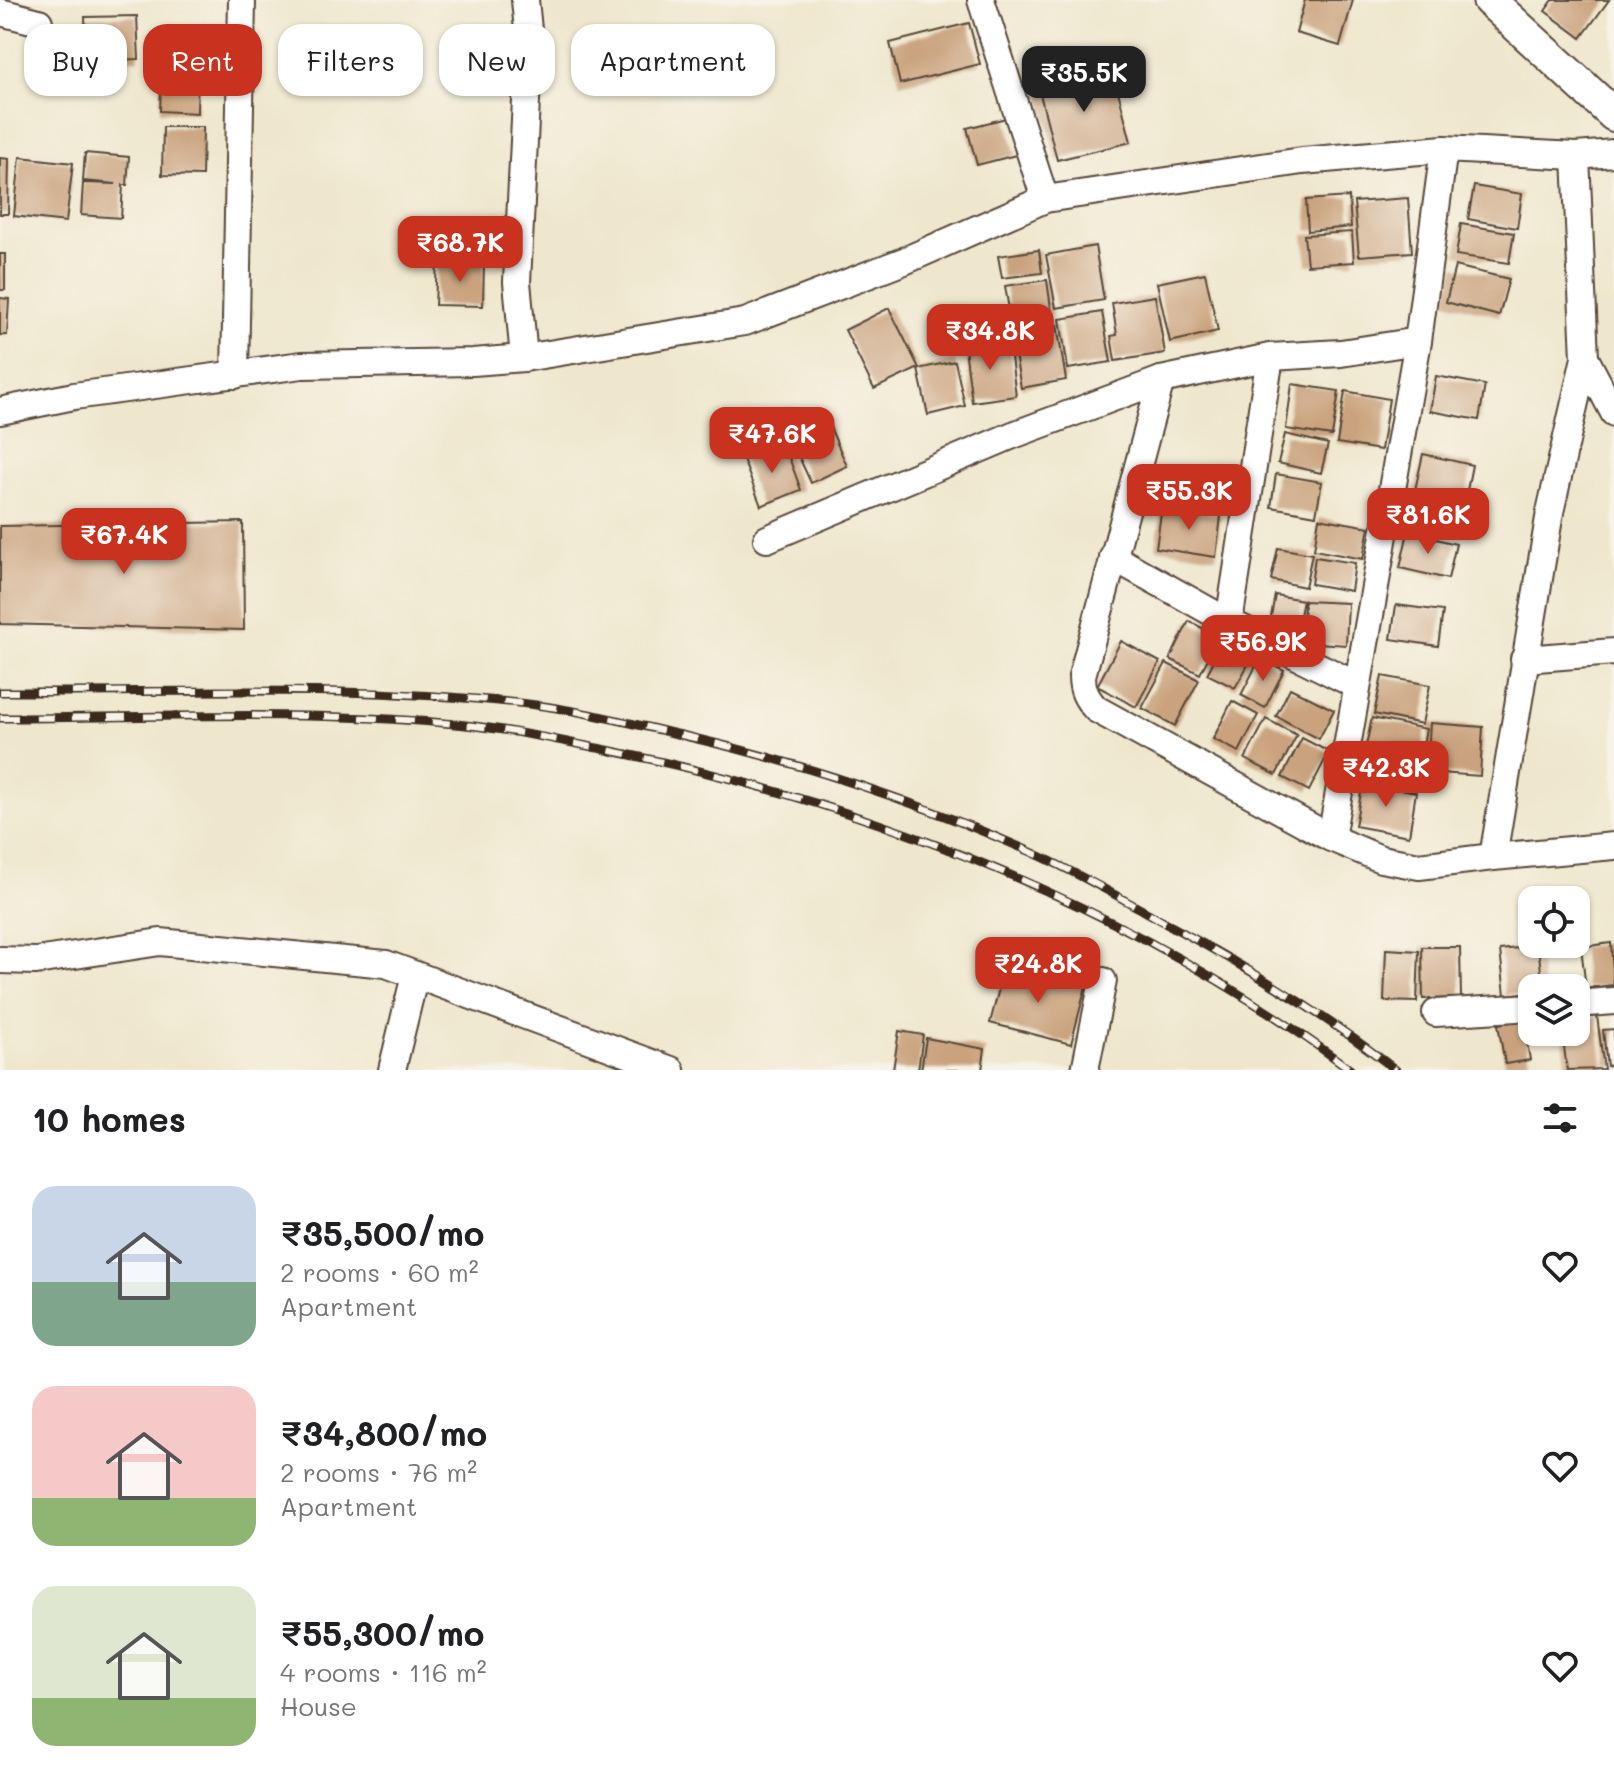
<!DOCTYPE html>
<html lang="en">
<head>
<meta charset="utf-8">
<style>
	body { margin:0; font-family:Mali,sans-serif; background:#f6f6f6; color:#202124; height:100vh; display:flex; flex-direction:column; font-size:30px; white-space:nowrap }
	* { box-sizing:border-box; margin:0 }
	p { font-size:26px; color:#757577 }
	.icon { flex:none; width:44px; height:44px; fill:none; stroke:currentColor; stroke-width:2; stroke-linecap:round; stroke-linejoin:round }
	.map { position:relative; height:1070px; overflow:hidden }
	.drawer { display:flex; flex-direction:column; background:#fff; flex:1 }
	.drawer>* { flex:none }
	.top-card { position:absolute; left:24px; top:24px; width:800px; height:72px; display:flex; gap:16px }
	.fabs { position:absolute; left:1518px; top:886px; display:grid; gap:16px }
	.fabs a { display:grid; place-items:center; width:72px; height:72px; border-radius:16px; background:#fff; box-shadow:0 2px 6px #0004; font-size:40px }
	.price { position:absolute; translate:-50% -68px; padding:0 18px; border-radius:16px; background:#c8321e; color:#fff; font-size:26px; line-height:52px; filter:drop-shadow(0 2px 4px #0008) }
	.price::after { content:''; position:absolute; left:50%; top:48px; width:24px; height:18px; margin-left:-12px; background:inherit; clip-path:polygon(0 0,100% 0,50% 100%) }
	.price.selected { background:#222; color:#fff }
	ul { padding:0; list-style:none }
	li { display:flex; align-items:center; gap:24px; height:200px; padding:0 32px }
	li span { display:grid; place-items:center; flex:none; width:224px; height:160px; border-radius:24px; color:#555 }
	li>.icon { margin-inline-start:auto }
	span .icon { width:96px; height:96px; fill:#fffc; stroke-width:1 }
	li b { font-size:34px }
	h2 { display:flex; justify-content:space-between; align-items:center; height:96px; padding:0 32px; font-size:34px }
	.tag { padding:0 28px; border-radius:24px; background:#fff; box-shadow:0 2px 6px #0004; font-size:28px; line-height:72px }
	.tag.selected { background:#c8321e; color:#fff }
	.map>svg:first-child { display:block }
</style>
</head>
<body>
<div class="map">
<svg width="1614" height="1070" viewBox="0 0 1614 1070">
	<rect width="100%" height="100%" fill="#f7f3e8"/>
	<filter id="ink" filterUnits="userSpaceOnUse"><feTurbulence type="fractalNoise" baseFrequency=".0125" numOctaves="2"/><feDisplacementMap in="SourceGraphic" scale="16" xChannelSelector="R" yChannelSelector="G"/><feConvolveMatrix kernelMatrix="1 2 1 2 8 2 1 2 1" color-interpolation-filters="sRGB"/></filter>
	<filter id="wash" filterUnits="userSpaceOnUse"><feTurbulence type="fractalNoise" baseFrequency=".006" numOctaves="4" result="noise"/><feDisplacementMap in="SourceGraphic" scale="32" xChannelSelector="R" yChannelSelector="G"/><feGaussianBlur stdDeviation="1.8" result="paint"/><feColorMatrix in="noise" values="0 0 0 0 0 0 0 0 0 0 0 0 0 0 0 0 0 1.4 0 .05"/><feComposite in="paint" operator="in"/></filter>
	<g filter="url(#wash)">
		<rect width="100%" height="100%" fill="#efe7cd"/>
		<g id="blocks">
			<!-- building -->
			<g fill="#caa37e">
				<path d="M1305 0H1353L1340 46 1296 33Z"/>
				<path d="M1553 0H1609L1581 38 1545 11Z"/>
				<path d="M137 16 139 59 87 61 85 17Z"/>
				<path d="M969 23 980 64 900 84 890 43Z"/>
				<path d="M162 63 198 65 197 113 160 111Z"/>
				<path d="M1112 68 1131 142 1057 160 1038 86Z"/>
				<path d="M1006 118 1016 155 977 165 967 128Z"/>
				<path d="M163 127H203L202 176 162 175Z"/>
				<path d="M85 153 129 157 127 185H123L121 218 81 215 83 183 116 184 83 181Z"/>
				<path d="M20 157 73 163 66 222 14 216Z"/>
				<path d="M0 158 9 159 8 214H0Z"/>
				<path d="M1474 186 1522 194 1517 228 1468 219Z"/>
				<path d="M1349 197 1351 227 1308 231 1306 200Z"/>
				<path d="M1408 198 1412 252 1359 256 1354 202Z"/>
				<path d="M1461 224 1514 233 1509 263 1456 255Z"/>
				<path d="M1352 232 1354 262 1307 265 1304 235Z"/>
				<path d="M1095 246 1104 300 1056 308 1046 255Z"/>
				<path d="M1039 250 1042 273 1002 278 998 256Z"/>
				<rect x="0" y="254" width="5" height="36"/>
				<path d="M437 261 484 262 483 306 435 305Z"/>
				<path d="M1455 266 1509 279 1499 316 1446 302Z"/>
				<path d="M1205 273 1218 331 1170 342 1157 283Z"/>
				<path d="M1047 280 1052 315 1011 321 1005 286Z"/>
				<path d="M1155 296 1165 353 1115 361 1111 336 1117 335 1112 303Z"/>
				<path d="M0 298 9 299 7 335H0Z"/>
				<path d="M889 308 919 368 874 389 845 330Z"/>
				<path d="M1102 312 1111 362 1068 369 1060 319Z"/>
				<path d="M1057 325 1066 380 1021 388 1011 332Z"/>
				<path d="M1009 342 1016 396 972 402 965 348Z"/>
				<path d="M955 361 965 406 928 415 918 369Z"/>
				<path d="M1436 376 1485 385 1479 420 1430 411Z"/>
				<path d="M1292 384 1339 391 1332 436 1286 429Z"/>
				<path d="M1345 391 1389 399 1381 450 1337 443Z"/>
				<path d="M829 425 847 466 811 483 792 442Z"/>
				<path d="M1285 434 1328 444 1321 473 1278 463Z"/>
				<path d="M784 444 801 490 761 506 743 459Z"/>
				<path d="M1423 454 1472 465 1465 501 1415 490Z"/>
				<path d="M1276 474 1322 482 1316 515 1271 507Z"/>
				<path d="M1415 492 1462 503 1455 534 1407 522Z"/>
				<path d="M1162 506 1221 516 1216 557 1156 548Z"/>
				<path d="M1319 518 1369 527 1363 559 1314 550Z"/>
				<path d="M243 522 244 630 0 624V526Z"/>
				<path d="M1408 532 1456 544 1448 579 1400 568Z"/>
				<path d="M1278 548 1312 554 1305 587 1271 580Z"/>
				<path d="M1315 557 1355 563 1351 591 1311 584Z"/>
				<path d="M1275 595 1303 600 1298 627 1270 622Z"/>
				<path d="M1304 601 1348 603 1346 645 1303 642Z"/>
				<path d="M1396 605 1443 611 1438 646 1391 639Z"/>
				<path d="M1189 621 1219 637 1200 674 1170 659Z"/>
				<path d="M1121 641 1160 662 1136 707 1097 686Z"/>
				<path d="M1224 641 1253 656 1235 688 1207 674Z"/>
				<path d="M1260 658 1284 670 1265 708 1241 695Z"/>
				<path d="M1166 663 1199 680 1175 726 1142 708Z"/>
				<path d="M1382 676 1430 685 1422 724 1374 714Z"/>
				<path d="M1290 688 1334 710 1319 739 1276 716Z"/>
				<path d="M1232 701 1258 715 1239 752 1213 739Z"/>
				<path d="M1372 718 1426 729 1419 766 1364 755Z"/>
				<path d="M1266 719 1297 735 1276 775 1245 759Z"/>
				<path d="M1430 723 1483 727 1480 776 1427 772Z"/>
				<path d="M1302 738 1329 752 1309 791 1282 777Z"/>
				<path d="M1363 782 1416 792 1409 836 1355 826Z"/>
				<path d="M1611 943 1614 985 1586 988 1581 947Z"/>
				<path d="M1538 946 1543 988H1532V992L1505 995 1500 950Z"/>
				<path d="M1422 947H1460L1461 998 1423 999Z"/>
				<path d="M1386 949 1419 951 1417 1002 1384 1001Z"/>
				<path d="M1005 966 1086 986 1071 1044 990 1023Z"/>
				<path d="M1597 1016 1604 1069 1567 1070 1562 1032H1576V1019Z"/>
				<path d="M1523 1020 1530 1060 1505 1064 1498 1024Z"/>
				<path d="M1614 1029V1065L1607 1066 1603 1030Z"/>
				<path d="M899 1031 923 1035 918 1070H893Z"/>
				<path d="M926 1038 985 1049 982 1070H921Z"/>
			</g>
		</g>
	</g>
	<g filter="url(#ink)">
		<use href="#blocks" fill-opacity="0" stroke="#564638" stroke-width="2"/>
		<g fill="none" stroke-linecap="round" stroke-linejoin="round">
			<defs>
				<g id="minor">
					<path d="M981 0 1045 199"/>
					<path d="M0 12 39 22"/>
					<path d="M1576 156 1585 358 1550 512 1493 857 1614 846"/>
					<path d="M524 358 517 282 529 40 525 0"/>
					<path d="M1585 358 1614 413"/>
					<path d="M235 375 242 0"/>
					<path d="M1161 380 1270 357 1341 353 1418 341"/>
					<path d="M0 411 74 396 302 365 473 362 524 358 745 322 904 261 1045 199 1302 161 1372 155 1444 149 1576 156 1614 153"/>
					<path d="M767 539 1013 435 1161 380 1082 676C1082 691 1087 699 1096 709L1331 838 1381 859 1419 866 1493 857"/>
					<path d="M1113 557 1229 622 1356 685"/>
					<path d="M1229 622 1270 357"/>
					<path d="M1524 659 1614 652"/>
					<path d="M1331 838 1418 341 1444 149"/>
					<path d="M0 960 36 961 160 942 386 964 671 1070"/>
					<path d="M1576 1004 1614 1001"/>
					<path d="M1436 1013 1532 1007"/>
					<path d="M392 1070 415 975"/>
					<path d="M1085 1070 1103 981"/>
				</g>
				<path id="tertiary" d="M1489 0 1614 115"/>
			</defs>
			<!-- minor casing -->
			<use href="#minor" stroke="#564638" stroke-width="30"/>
			<!-- tertiary casing -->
			<use href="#tertiary" stroke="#564638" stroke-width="36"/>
			<!-- minor -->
			<use href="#minor" stroke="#fff" stroke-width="26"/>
			<!-- tertiary -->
			<use href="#tertiary" stroke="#fff" stroke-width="32"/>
			<defs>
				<g id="rail">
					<path d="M0 692C176 693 353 684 528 704 579 710 630 723 681 735 803 763 925 804 1040 856 1085 877 1128 902 1171 926 1250 969 1325 1015 1396 1070"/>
					<path d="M0 718C147 718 298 710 444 723 499 727 553 739 607 750 872 804 1133 907 1351 1070"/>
				</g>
			</defs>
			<!-- rail casing -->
			<use href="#rail" stroke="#3b2a1e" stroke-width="9"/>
			<!-- rail -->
			<use href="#rail" stroke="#f7f3e8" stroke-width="6" stroke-dasharray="18" stroke-linecap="butt"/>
		</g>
	</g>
</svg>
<div class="fabs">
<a><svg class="icon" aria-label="locate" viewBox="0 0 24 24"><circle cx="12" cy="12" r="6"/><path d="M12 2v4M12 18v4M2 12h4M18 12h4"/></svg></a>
<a><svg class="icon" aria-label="layers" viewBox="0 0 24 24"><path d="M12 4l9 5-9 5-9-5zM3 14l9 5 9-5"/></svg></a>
</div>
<b class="price selected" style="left:1084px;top:114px">₹35.5K</b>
<b class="price" style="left:460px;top:284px">₹68.7K</b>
<b class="price" style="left:990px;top:372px">₹34.8K</b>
<b class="price" style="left:772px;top:475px">₹47.6K</b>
<b class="price" style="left:1189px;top:532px">₹55.3K</b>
<b class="price" style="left:1428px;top:556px">₹81.6K</b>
<b class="price" style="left:124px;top:576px">₹67.4K</b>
<b class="price" style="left:1263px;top:683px">₹56.9K</b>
<b class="price" style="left:1386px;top:809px">₹42.3K</b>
<b class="price" style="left:1038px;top:1005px">₹24.8K</b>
<div class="top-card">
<a class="tag">Buy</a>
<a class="tag selected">Rent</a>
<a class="tag">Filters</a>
<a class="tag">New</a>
<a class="tag">Apartment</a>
</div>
</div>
<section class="drawer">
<h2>10 homes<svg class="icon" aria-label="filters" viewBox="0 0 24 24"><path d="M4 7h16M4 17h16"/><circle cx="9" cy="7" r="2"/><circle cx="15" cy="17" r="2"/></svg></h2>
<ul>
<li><span style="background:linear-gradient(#c9d6e8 60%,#7fa58c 0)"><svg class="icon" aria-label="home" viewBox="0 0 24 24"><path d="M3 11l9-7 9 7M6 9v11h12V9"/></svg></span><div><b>₹35,500/mo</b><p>2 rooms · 60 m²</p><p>Apartment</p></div><svg class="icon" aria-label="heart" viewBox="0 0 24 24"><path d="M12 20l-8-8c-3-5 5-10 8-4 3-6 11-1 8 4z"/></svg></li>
<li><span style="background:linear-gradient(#f6c9c9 70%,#8fb573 0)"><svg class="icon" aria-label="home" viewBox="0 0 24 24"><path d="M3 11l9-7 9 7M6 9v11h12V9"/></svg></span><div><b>₹34,800/mo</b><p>2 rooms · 76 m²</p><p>Apartment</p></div><svg class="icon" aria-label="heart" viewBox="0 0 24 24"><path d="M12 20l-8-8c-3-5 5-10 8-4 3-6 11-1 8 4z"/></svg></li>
<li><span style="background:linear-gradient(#dfe7d0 70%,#8fb573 0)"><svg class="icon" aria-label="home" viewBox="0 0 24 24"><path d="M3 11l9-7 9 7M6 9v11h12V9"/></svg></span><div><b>₹55,300/mo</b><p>4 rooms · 116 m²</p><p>House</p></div><svg class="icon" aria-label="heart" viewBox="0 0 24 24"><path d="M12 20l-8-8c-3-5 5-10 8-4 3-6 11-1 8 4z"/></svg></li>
</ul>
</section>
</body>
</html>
